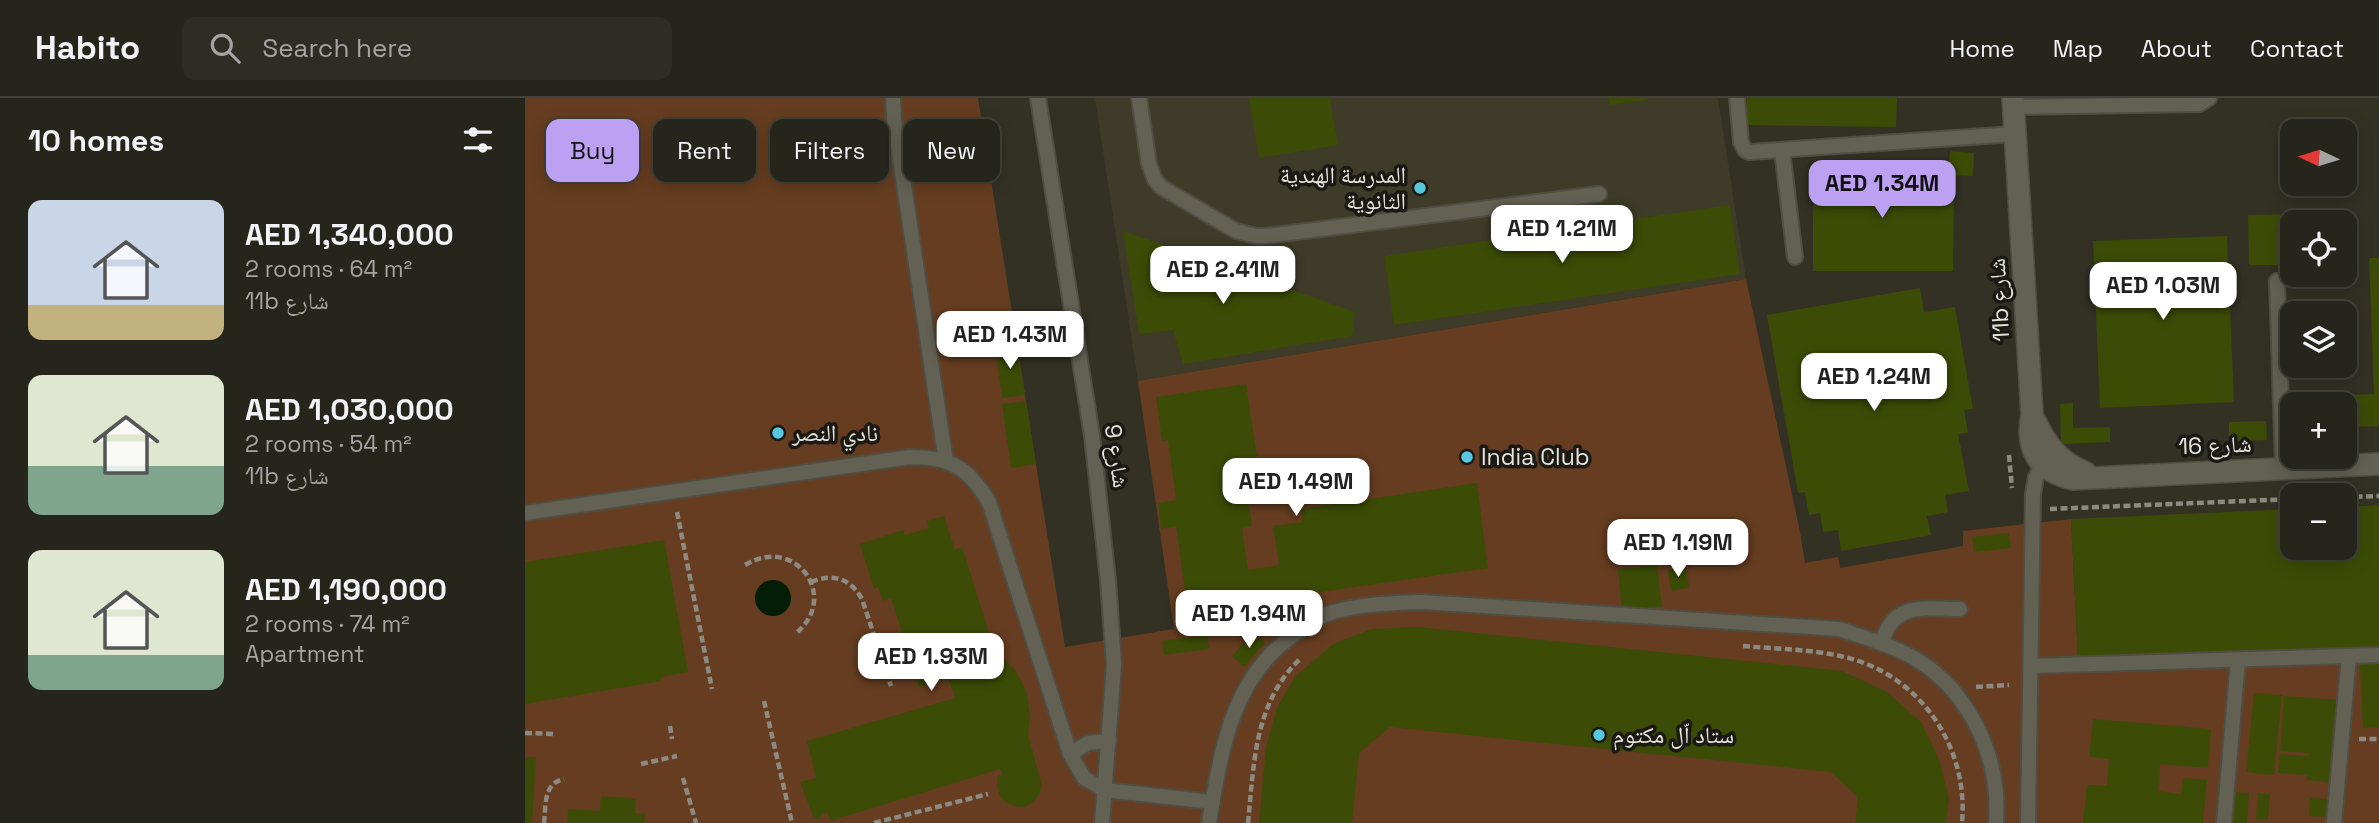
<!DOCTYPE html>
<html lang="en">
<head>
<meta charset="utf-8">
<style>
	body { margin:0; font-family:"Space Grotesk","Noto Naskh Arabic",sans-serif; background:#2e2d24; color:#f1f3f6; height:100vh; display:flex; flex-direction:column; font-size:26px; white-space:nowrap }
	* { box-sizing:border-box; margin:0 }
	p { font-size:23px; color:#a4a5a3 }
	.icon { flex:none; width:38px; height:38px; fill:none; stroke:currentColor; stroke-width:2; stroke-linecap:round; stroke-linejoin:round }
	.map { position:relative; flex:1; overflow:hidden }
	.sheet { display:flex; flex-direction:column; background:#26251b; width:525px }
	.sheet>* { flex:none }
	.guide { position:absolute; left:21px; top:21px; width:665px; height:63px; display:flex; gap:14px }
	.needle { width:46px; rotate:274deg }
	.controls { position:absolute; left:1755px; top:21px; display:grid; gap:14px }
	.controls a { display:grid; place-items:center; width:77px; height:77px; border-radius:14px; background:#26251b; box-shadow:0 4px 18px #0003,0 0 0 2px #42423a; font-size:35px }
	.price { position:absolute; translate:-50% -60px; padding:0 16px; border-radius:14px; background:#fff; color:#222; font-size:23px; line-height:46px; filter:drop-shadow(0 2px 4px #0008) }
	.price::after { content:''; position:absolute; left:50%; top:42px; width:21px; height:16px; margin-left:-10px; background:inherit; clip-path:polygon(0 0,100% 0,50% 100%) }
	.price.selected { background:#bca0f2; color:#111 }
	ul { padding:0; list-style:none }
	li { display:flex; align-items:center; gap:21px; height:175px; padding:0 28px }
	li span { display:grid; place-items:center; flex:none; width:196px; height:140px; border-radius:14px; color:#555 }
	li>.icon { margin-inline-start:auto }
	span .icon { width:84px; height:84px; fill:#fffc; stroke-width:1 }
	li b { font-size:30px }
	h2 { display:flex; justify-content:space-between; align-items:center; height:84px; padding:0 28px; font-size:30px }
	.chip { padding:0 24px; border-radius:14px; background:#26251b; box-shadow:0 4px 18px #0003,0 0 0 2px #42423a; font-size:24px; line-height:63px }
	.chip.selected { background:#bca0f2; color:#111 }
	header { display:flex; align-items:center; gap:42px; box-sizing:border-box; height:98px; padding:0 35px; background:#26251b; border-bottom:2px solid #42423a }
	header strong { font-size:33px }
	nav { display:flex; gap:38px; margin-inline-start:auto; font-size:24px }
	.search { width:490px; height:63px; background:#2e2d24; display:flex; align-items:center; gap:18px; box-sizing:border-box; padding:0 24px; border-radius:14px; color:#a4a5a3; font-size:26px }
	main { display:flex; flex:1; min-height:0 }
	.map>svg:first-child { display:block }
</style>
</head>
<body>
<header>
<strong>Habito</strong>
<div class="search"><svg class="icon" aria-label="search" viewBox="0 0 24 24"><circle cx="10" cy="10" r="6"/><path d="M15 15l6 6"/></svg>Search here</div>
<nav><a>Home</a><a>Map</a><a>About</a><a>Contact</a></nav>
</header>
<main>
<section class="sheet">
<h2>10 homes<svg class="icon" aria-label="filters" viewBox="0 0 24 24"><path d="M4 7h16M4 17h16"/><circle cx="9" cy="7" r="2"/><circle cx="15" cy="17" r="2"/></svg></h2>
<ul>
<li><span style="background:linear-gradient(#c9d6e8 75%,#c2b280 0)"><svg class="icon" aria-label="home" viewBox="0 0 24 24"><path d="M3 11l9-7 9 7M6 9v11h12V9"/></svg></span><div><b>AED 1,340,000</b><p>2 rooms · 64 m²</p><p>11b شارع</p></div></li>
<li><span style="background:linear-gradient(#dfe7d0 65%,#7fa58c 0)"><svg class="icon" aria-label="home" viewBox="0 0 24 24"><path d="M3 11l9-7 9 7M6 9v11h12V9"/></svg></span><div><b>AED 1,030,000</b><p>2 rooms · 54 m²</p><p>11b شارع</p></div></li>
<li><span style="background:linear-gradient(#dfe7d0 75%,#7fa58c 0)"><svg class="icon" aria-label="home" viewBox="0 0 24 24"><path d="M3 11l9-7 9 7M6 9v11h12V9"/></svg></span><div><b>AED 1,190,000</b><p>2 rooms · 74 m²</p><p>Apartment</p></div></li>
</ul>
</section>
<div class="map">
<svg width="1854" height="725" viewBox="0 0 1854 725">
	<rect width="100%" height="100%" fill="#333124"/>
	<!-- built -->
	<path fill="#3e3b28" d="M570 0H1193L1221 181 613 283Z"/>
	<!-- green -->
	<path fill="#663d20" d="M0 0H453L540 549 649 531 613 283 1221 181 1275 434 1280 465 1313 459 1315 470 1438 448V433L1546 421 1553 559 1854 549V725H0Z"/>
	<!-- water -->
	<circle fill="#041d06" cx="248" cy="500" r="18"/>
	<!-- building -->
	<g fill="#3c4c06">
		<path d="M724 0H805L813 47 734 60Z"/>
		<path d="M1083 0H1122V2L1084 7Z"/>
		<path d="M1222 0H1372L1371 29 1222 27Z"/>
		<path d="M1425 53 1449 55 1448 78 1423 77Z"/>
		<path d="M1288 70 1420 71V99H1429L1428 173H1288Z"/>
		<path d="M1205 107 1215 176 869 227 859 158Z"/>
		<path d="M1775 116V124H1768V167H1724L1723 117Z"/>
		<path d="M598 133 830 214 827 238 658 266 648 232 614 236Z"/>
		<path d="M1702 138 1709 304 1575 310 1568 143Z"/>
		<path d="M1844 160H1854V328L1828 329 1827 297 1849 296Z"/>
		<path d="M1395 190 1399 214 1430 209 1448 311 1439 312 1443 335 1433 336 1444 393 1420 397 1423 414 1402 418 1406 437 1316 453 1313 432 1298 434 1295 415 1284 417 1280 394 1273 395 1242 217Z"/>
		<path d="M491 245 500 297 477 300 470 248Z"/>
		<path d="M721 286 734 373 719 375 727 428 717 430 723 472 754 467 748 428 778 424 776 411 952 385 963 470 663 513 651 428 636 431 633 405 651 402 643 342 637 343 631 299Z"/>
		<path d="M501 303 511 366 486 370 477 306Z"/>
		<path d="M1548 305V330L1585 329V344L1536 346 1535 306Z"/>
		<path d="M1741 323 1742 342 1704 343V324Z"/>
		<path d="M1854 407V549L1553 559 1546 421 1768 411V450H1820V409Z"/>
		<path d="M419 418 430 452 437 449 473 563 479 561 491 573 502 595 505 620 503 636 517 688 514 697 508 704 499 709 489 708 480 704 474 696 472 687 473 677H477L475 671 305 723 302 713 293 721 289 720 275 684 291 680 282 643 430 600 423 580 394 589 366 500 358 503 353 489 349 491 335 446 378 432 380 437 404 430 402 423Z"/>
		<path d="M1484 435 1486 450 1449 454 1447 439Z"/>
		<path d="M139 442 163 574 136 579V583L0 606V464Z"/>
		<path d="M1132 467 1137 509 1097 513 1093 471Z"/>
		<path d="M1161 470 1164 490 1146 493 1143 472Z"/>
		<path d="M893 529 1317 573 1362 594 1396 624 1414 661 1424 701 1421 725H1330L1333 699 1306 674 865 629 834 655 827 725H734L741 649 752 610 769 580 808 546 847 531Z"/>
		<path d="M728 534 740 545 719 569 707 558Z"/>
		<path d="M682 537 684 551 639 557 637 543Z"/>
		<path d="M1854 565V629L1838 630 1835 566Z"/>
		<path d="M1729 595 1757 597 1749 677 1721 674Z"/>
		<path d="M1759 598 1814 602 1807 685 1782 682V677L1753 675 1755 656 1783 658 1784 655 1755 653Z"/>
		<path d="M1568 621 1686 631 1683 670 1635 666 1633 693 1656 696 1658 680 1682 682 1678 725H1558L1562 687 1582 688 1584 661 1564 659Z"/>
		<path d="M0 659H11L7 725H0Z"/>
		<path d="M1708 694 1724 695 1722 725H1706Z"/>
		<path d="M1733 695 1745 696 1743 722 1731 721Z"/>
		<path d="M76 698 111 701 110 715 120 716 119 725H42L43 711 75 713Z"/>
		<path d="M1785 700 1805 701 1804 719 1784 718Z"/>
	</g>
	<g fill="none" stroke-linecap="round" stroke-linejoin="round">
		<defs>
			<g id="service">
				<path d="M368 0 369 21 421 364"/>
				<path d="M513 0 567 338 583 482 589 567 577 725"/>
				<path d="M614 0 624 66 630 82 636 89 711 133 731 138H741L1074 96"/>
				<path d="M1212 0 1216 44 1220 52 1224 54 1490 36"/>
				<path d="M1489 9 1674 6 1684 0"/>
				<path d="M1257 52 1270 159"/>
				<path d="M1752 183 1758 370"/>
				<path d="M0 415 385 359C425 359 443 369 464 404L545 656 559 680 580 692 688 704"/>
				<path d="M1357 546C1366 503 1401 511 1435 511"/>
				<path d="M1506 568 1854 557"/>
				<path d="M545 656 563 645 584 643"/>
				<path d="M684 725C696 652 707 576 774 533 783 528 792 520 802 516 832 506 865 505 897 504L1314 531C1341 540 1370 548 1394 563 1447 597 1476 663 1471 725"/>
				<path d="M1503 725 1508 396 1511 379 1518 366"/>
				<path d="M1699 725 1713 562"/>
				<path d="M1809 725 1824 558"/>
			</g>
			<g id="minor">
				<path d="M1488 0 1507 316C1500 351 1513 373 1548 381L1854 366"/>
				<path d="M1510 323C1522 348 1534 364 1561 375"/>
			</g>
		</defs>
		<!-- service casing -->
		<use href="#service" stroke="#504e43" stroke-width="18"/>
		<!-- minor casing -->
		<use href="#minor" stroke="#504e43" stroke-width="24"/>
		<!-- path -->
		<g stroke="#8d8b81" stroke-width="4.5" stroke-dasharray="7 3.5" stroke-linecap="butt">
			<path d="M1484 357 1487 390"/>
			<path d="M1820 399 1854 398"/>
			<path d="M1525 411 1768 401"/>
			<path d="M152 414 187 591"/>
			<path d="M220 467C271 436 316 500 270 536"/>
			<path d="M286 484C308 475 325 480 337 501L366 588"/>
			<path d="M1218 548C1250 551 1284 551 1315 558 1393 574 1444 647 1437 725"/>
			<path d="M1451 589 1484 587"/>
			<path d="M239 603 267 725"/>
			<path d="M145 628 147 641"/>
			<path d="M0 635 31 636"/>
			<path d="M1834 641H1854"/>
			<path d="M116 666 152 658"/>
			<path d="M158 680 171 725"/>
			<path d="M19 725C21 708 18 685 39 681"/>
			<path d="M349 725 463 696"/>
			<path d="M723 725C729 666 729 605 775 561"/>
		</g>
		<!-- service -->
		<use href="#service" stroke="#636153" stroke-width="14"/>
		<!-- minor -->
		<use href="#minor" stroke="#636153" stroke-width="21"/>
	</g>
	<!-- markers -->
	<g fill="#56c9e1" stroke="#1a1913" stroke-width="2.5">
		<circle cx="895" cy="90" r="7"/>
		<circle cx="253" cy="335" r="7"/>
		<circle cx="942" cy="359" r="7"/>
		<circle cx="1074" cy="637" r="7"/>
	</g>
	<g text-anchor="middle" dominant-baseline="central" stroke-width="7" stroke-linejoin="round" paint-order="stroke">
		<!-- poi labels -->
		<g font-size="23" fill="#e5e4dc" stroke="#1a1913" text-anchor="start">
			<text x="881" y="77" text-anchor="end">المدرسة الهندية<tspan x="881" dy="26">الثانوية</tspan></text>
			<text x="267" y="335">نادي النصر</text>
			<text x="956" y="359">India Club</text>
			<text x="1088" y="637">ستاد اّل مكتوم</text>
		</g>
		<!-- street labels -->
		<g font-size="23" fill="#e5e4dc" stroke="#1a1913">
			<text transform="translate(1474 202) rotate(-93)">11b شارع</text>
			<text transform="translate(1690 347) rotate(-2)">شارع 16</text>
			<text transform="translate(592 358) rotate(82)">شارع 9</text>
		</g>
	</g>
</svg>
<div class="controls">
<a><svg class="needle" viewBox="-14 -14 28 28"><path d="M0-13l5 13h-10z" fill="#e53935"/><path d="M0 13l5-13h-10z" fill="#a4a5a3"/></svg></a>
<a><svg class="icon" aria-label="locate" viewBox="0 0 24 24"><circle cx="12" cy="12" r="6"/><path d="M12 2v4M12 18v4M2 12h4M18 12h4"/></svg></a>
<a><svg class="icon" aria-label="layers" viewBox="0 0 24 24"><path d="M12 4l9 5-9 5-9-5zM3 14l9 5 9-5"/></svg></a>
<a>+</a>
<a>−</a>
</div>
<b class="price selected" style="left:1357px;top:122px">AED 1.34M</b>
<b class="price" style="left:1037px;top:167px">AED 1.21M</b>
<b class="price" style="left:698px;top:208px">AED 2.41M</b>
<b class="price" style="left:1638px;top:224px">AED 1.03M</b>
<b class="price" style="left:485px;top:273px">AED 1.43M</b>
<b class="price" style="left:1349px;top:315px">AED 1.24M</b>
<b class="price" style="left:771px;top:420px">AED 1.49M</b>
<b class="price" style="left:1153px;top:481px">AED 1.19M</b>
<b class="price" style="left:724px;top:552px">AED 1.94M</b>
<b class="price" style="left:406px;top:595px">AED 1.93M</b>
<div class="guide">
<a class="chip selected">Buy</a>
<a class="chip">Rent</a>
<a class="chip">Filters</a>
<a class="chip">New</a>
</div>
</div>
</main>
</body>
</html>
